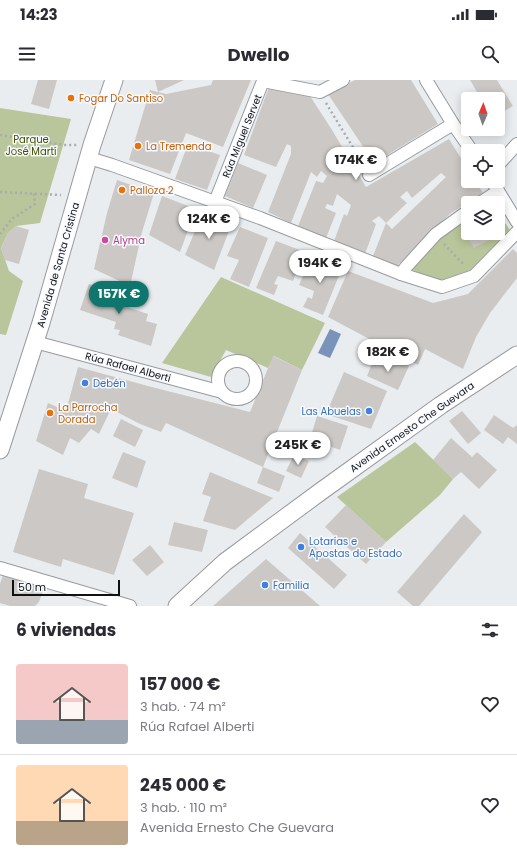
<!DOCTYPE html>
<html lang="es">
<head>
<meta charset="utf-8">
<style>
	body { margin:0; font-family:Poppins,sans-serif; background:#f7f7f7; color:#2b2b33; height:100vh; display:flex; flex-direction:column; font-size:15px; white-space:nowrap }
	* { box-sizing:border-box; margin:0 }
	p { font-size:13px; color:#7c7c81 }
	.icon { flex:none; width:22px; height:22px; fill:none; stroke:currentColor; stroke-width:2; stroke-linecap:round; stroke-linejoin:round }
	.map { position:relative; height:526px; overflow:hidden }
	.side { display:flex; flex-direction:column; background:#fff; flex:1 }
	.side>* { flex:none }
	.needle { width:26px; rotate:2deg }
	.tools { position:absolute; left:461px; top:12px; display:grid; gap:8px }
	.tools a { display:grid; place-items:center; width:44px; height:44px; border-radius:4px; background:#fff; box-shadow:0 2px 10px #0003; font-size:20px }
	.scale { position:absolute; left:12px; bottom:10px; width:108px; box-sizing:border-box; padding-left:4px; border:2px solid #101112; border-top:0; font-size:11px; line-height:14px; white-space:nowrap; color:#101112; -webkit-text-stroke:3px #f7fafe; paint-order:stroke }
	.price { position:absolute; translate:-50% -34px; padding:0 9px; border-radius:14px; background:#fff; color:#222; font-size:13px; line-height:26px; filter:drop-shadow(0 1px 2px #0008) }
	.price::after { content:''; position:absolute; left:50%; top:24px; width:12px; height:9px; margin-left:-6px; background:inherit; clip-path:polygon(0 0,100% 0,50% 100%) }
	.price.active { background:#0f766e; color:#fff }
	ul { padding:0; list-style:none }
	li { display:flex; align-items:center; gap:12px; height:100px; padding:0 16px }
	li+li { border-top:1px solid #e1e1e2 }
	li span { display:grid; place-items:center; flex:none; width:112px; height:80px; border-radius:4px; color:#555 }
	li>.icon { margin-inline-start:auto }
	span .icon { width:48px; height:48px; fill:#fffc; stroke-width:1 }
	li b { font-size:17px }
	h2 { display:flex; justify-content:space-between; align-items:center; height:48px; padding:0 16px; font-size:17px }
	.status { display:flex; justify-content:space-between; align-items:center; height:28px; padding:0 20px; background:#fff; direction:ltr }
	.status svg { height:11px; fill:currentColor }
	header { display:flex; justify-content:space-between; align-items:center; height:52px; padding:0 16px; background:#fff; font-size:18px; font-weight:700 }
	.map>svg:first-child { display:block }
</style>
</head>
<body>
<div class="status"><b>14:23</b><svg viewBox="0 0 49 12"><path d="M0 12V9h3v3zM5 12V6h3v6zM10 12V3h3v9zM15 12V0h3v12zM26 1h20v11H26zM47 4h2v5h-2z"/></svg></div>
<header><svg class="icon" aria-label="menu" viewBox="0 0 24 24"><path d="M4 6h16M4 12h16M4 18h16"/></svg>Dwello<svg class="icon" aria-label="search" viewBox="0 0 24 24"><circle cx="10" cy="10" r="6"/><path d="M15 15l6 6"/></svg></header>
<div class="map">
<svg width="517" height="526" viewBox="0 0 517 526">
	<rect width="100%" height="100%" fill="#eaedf0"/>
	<!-- green -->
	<g fill="#b9c59a">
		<path d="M0 28 71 39 40 143 16 146 8 153 1 168 9 191 23 201 6 255 0 254Z"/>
		<path d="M468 131V153H498V133L510 150 469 191 442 203 406 187Z"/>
		<path d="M221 197 325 243 302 290 274 276 268 288 226 270 211 297 162 283Z"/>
		<path d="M415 362 453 399 440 415 386 462 337 417Z"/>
	</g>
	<!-- water -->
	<path fill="#7a93bb" d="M330 249 341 254 330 278 318 273Z"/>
	<!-- building -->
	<g fill="#cbc8c5" fill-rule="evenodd">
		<path d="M38 0H57L49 29 31 24Z"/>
		<path d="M155 0H184L158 12Z"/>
		<path d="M213 0H251L223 67 186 53 170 94 129 80 150 10 166 14 211 5Z"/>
		<path d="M355 0H411L438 44 374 83 328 14Z"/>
		<path d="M470 0H497L513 26 498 35V19H481Z"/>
		<path d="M269 7 310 16 332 50 366 107 449 59 468 90V101H475L483 113 451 133 397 186 373 176 386 143 379 136 372 141 376 144 365 174 334 161 344 134 347 136 351 125 337 114 333 126 327 124 325 128 336 133 326 158 298 146 316 101 323 103 327 96 321 91 317 97 311 92 291 143 268 132 291 74V66L287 64 276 87 244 75ZM441 93 446 97 392 149 386 143 407 123 400 117 407 111 412 118Z"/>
		<path d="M188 64 220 75 207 110 175 99Z"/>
		<path d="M238 83 267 95 253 128 225 116Z"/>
		<path d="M117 100 154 113 142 152 130 206 94 189 107 133Z"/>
		<path d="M162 116 196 129 180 172 149 155Z"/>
		<path d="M203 132 232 143 214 190 185 175Z"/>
		<path d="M468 144V153H488L491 159 474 168 462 149Z"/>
		<path d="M16 146 29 150 19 184 5 180 1 168 8 153Z"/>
		<path d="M240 147 268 158 249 207 230 199 239 180 227 176Z"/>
		<path d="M276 161 305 172 293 201 278 196 274 204 278 205 274 215 256 208Z"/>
		<path d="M513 169 517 173V198L490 233 476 257 463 289 425 269 418 285 328 237 348 191 433 223 468 214Z"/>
		<path d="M312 176 342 188 323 235 303 227 308 217 312 219 314 211 299 205Z"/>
		<path d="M89 204 114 213 113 217 123 219 121 225 148 234 146 241 157 244 151 266 118 255 120 250 114 249 116 242 80 230Z"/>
		<path d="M273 276 302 290 263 387 285 396 279 412 257 403 263 387 166 343 161 352 140 344 111 329 99 354 91 349 79 363 70 358 63 375 36 361 48 323 66 331 78 287 148 306 250 332Z"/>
		<path d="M374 278 390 285 392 279 409 286 398 310 367 296Z"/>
		<path d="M344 292 387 311 371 349 326 334Z"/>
		<path d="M462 331 481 353 468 364 449 341Z"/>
		<path d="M494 335 513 348 517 345V364L508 357 503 364 484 350Z"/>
		<path d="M317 336 348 346 340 370 310 359Z"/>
		<path d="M121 339 143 350 135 367 113 356Z"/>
		<path d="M451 358 472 377 477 372 497 390 479 409 461 392 453 399 433 380Z"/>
		<path d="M123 372 146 381 137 408 112 398Z"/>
		<path d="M294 375 309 381 301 398 286 391Z"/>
		<path d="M39 389 88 404 84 418 134 433 114 495 63 479 61 487 13 472Z"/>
		<path d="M210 392 273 418 235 450 203 441 211 417 202 414Z"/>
		<path d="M346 425 386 462 366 484 325 447Z"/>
		<path d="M464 434 482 452 419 526H413L397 512Z"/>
		<path d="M174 442 208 450 202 472 168 465Z"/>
		<path d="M300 453 347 495 334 509 288 468Z"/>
		<path d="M150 465 164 482 147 496 132 480Z"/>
		<path d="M266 479 320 526H213Z"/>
		<path d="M3 495 44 508 39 522 35 526H10L0 523V504Z"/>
	</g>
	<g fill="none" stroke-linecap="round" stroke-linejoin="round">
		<defs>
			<g id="street">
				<path d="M426 0 453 44 472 71"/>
				<path d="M89 78 112 85 260 138 401 194 442 207 474 196 517 152"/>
				<path d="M498 85 517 64"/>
				<path d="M369 95 453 44"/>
				<path d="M492 101 517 142"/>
				<path d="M215 122 263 1 320 12 343 0"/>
				<path d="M480 123 498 111"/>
				<path d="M401 194 406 187 436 154 468 131"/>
				<path d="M35 262 222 312"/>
				<circle cx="237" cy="300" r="19"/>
				<path d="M0 488 130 526"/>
			</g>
			<g id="secondary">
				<path d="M0 370 41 243 92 65 114 0"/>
				<path d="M177 526 225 482 320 412 441 325 517 275"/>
			</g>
		</defs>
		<!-- street casing -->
		<use href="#street" stroke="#989a9e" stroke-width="14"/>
		<!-- secondary casing -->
		<use href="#secondary" stroke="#989a9e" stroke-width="19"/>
		<!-- path -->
		<g stroke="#a9abad" stroke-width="2.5" stroke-dasharray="2 3" stroke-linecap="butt">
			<path d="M326 23 363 84"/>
			<path d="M0 55 64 65H77"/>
			<path d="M0 112 61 115"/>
			<path d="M0 154 12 139 35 124 34 113"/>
			<path d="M444 164 464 185"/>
		</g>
		<!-- street -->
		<use href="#street" stroke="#fff" stroke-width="12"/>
		<!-- secondary -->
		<use href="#secondary" stroke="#fff" stroke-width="17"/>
	</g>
	<!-- markers -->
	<g fill="#e8710a" stroke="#f7fafe" stroke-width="1.5">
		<circle cx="71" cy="18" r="4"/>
		<circle cx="138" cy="66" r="4"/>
		<circle cx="122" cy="110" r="4"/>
		<circle cx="50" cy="333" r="4"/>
	</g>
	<circle fill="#d1479c" stroke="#f7fafe" stroke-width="1.5" cx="105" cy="160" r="4"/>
	<g fill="#3f7fe0" stroke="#f7fafe" stroke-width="1.5">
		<circle cx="85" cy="303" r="4"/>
		<circle cx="369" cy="331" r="4"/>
		<circle cx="301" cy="467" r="4"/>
		<circle cx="265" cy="505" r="4"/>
	</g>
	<g text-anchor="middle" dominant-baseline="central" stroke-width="3" stroke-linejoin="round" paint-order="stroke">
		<!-- food labels -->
		<g font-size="10" fill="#c56008" stroke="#f7fafe" text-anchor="start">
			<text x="79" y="18">Fogar Do Santiso</text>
			<text x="146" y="66">La Tremenda</text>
			<text x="130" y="110">Palloza 2</text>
			<text x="58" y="327">La Parrocha<tspan x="58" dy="12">Dorada</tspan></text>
		</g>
		<!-- street labels -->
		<g font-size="10" fill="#101112" stroke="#f7fafe">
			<text transform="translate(242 56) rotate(-68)">Rúa Miguel Servet</text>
			<text transform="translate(58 185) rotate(-74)">Avenida de Santa Cristina</text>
			<text transform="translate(128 287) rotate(15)">Rúa Rafael Alberti</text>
			<text transform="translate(412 347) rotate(-35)">Avenida Ernesto Che Guevara</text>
		</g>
		<!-- park labels -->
		<g font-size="10" fill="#425000" stroke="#f7fafe">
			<text x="31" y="59">Parque<tspan x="31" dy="12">José Martí</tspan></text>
		</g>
		<!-- hotel labels -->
		<g font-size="10" fill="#b23c85" stroke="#f7fafe" text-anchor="start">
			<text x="113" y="160">Alyma</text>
		</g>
		<!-- shop labels -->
		<g font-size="10" fill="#366cbe" stroke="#f7fafe" text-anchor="start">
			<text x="93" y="303">Debén</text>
			<text x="361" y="331" text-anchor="end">Las Abuelas</text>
			<text x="309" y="461">Lotarías e<tspan x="309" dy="12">Apostas do Estado</tspan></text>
			<text x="273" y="505">Familia</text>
		</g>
	</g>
</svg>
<div class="tools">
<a><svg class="needle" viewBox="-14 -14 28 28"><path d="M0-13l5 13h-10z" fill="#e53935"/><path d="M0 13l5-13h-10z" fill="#7c7c81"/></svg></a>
<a><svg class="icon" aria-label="locate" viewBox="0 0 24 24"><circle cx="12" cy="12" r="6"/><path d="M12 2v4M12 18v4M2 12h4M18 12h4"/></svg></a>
<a><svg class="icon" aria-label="layers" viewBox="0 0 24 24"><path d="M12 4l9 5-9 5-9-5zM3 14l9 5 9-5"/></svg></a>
</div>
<div class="scale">50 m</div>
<b class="price" style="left:356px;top:101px">174K €</b>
<b class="price" style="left:209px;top:160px">124K €</b>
<b class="price" style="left:320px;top:204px">194K €</b>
<b class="price active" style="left:119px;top:235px">157K €</b>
<b class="price" style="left:388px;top:293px">182K €</b>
<b class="price" style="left:298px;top:386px">245K €</b>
</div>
<section class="side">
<h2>6 viviendas<svg class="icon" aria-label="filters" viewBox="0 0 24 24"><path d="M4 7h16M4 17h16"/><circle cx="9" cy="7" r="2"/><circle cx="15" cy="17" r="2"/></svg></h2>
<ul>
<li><span style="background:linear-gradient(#f6c9c9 70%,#9aa5b1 0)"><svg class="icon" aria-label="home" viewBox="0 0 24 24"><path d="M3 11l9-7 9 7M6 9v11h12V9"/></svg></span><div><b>157 000 €</b><p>3 hab. · 74 m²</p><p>Rúa Rafael Alberti</p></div><svg class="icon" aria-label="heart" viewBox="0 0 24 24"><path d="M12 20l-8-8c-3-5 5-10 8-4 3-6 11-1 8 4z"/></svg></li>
<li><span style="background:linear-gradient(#ffd9b3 70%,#b9a48a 0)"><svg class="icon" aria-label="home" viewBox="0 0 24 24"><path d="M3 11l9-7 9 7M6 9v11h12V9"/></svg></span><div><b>245 000 €</b><p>3 hab. · 110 m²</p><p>Avenida Ernesto Che Guevara</p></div><svg class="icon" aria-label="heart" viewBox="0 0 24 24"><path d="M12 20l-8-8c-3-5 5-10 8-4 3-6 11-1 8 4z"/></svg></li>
</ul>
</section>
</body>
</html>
